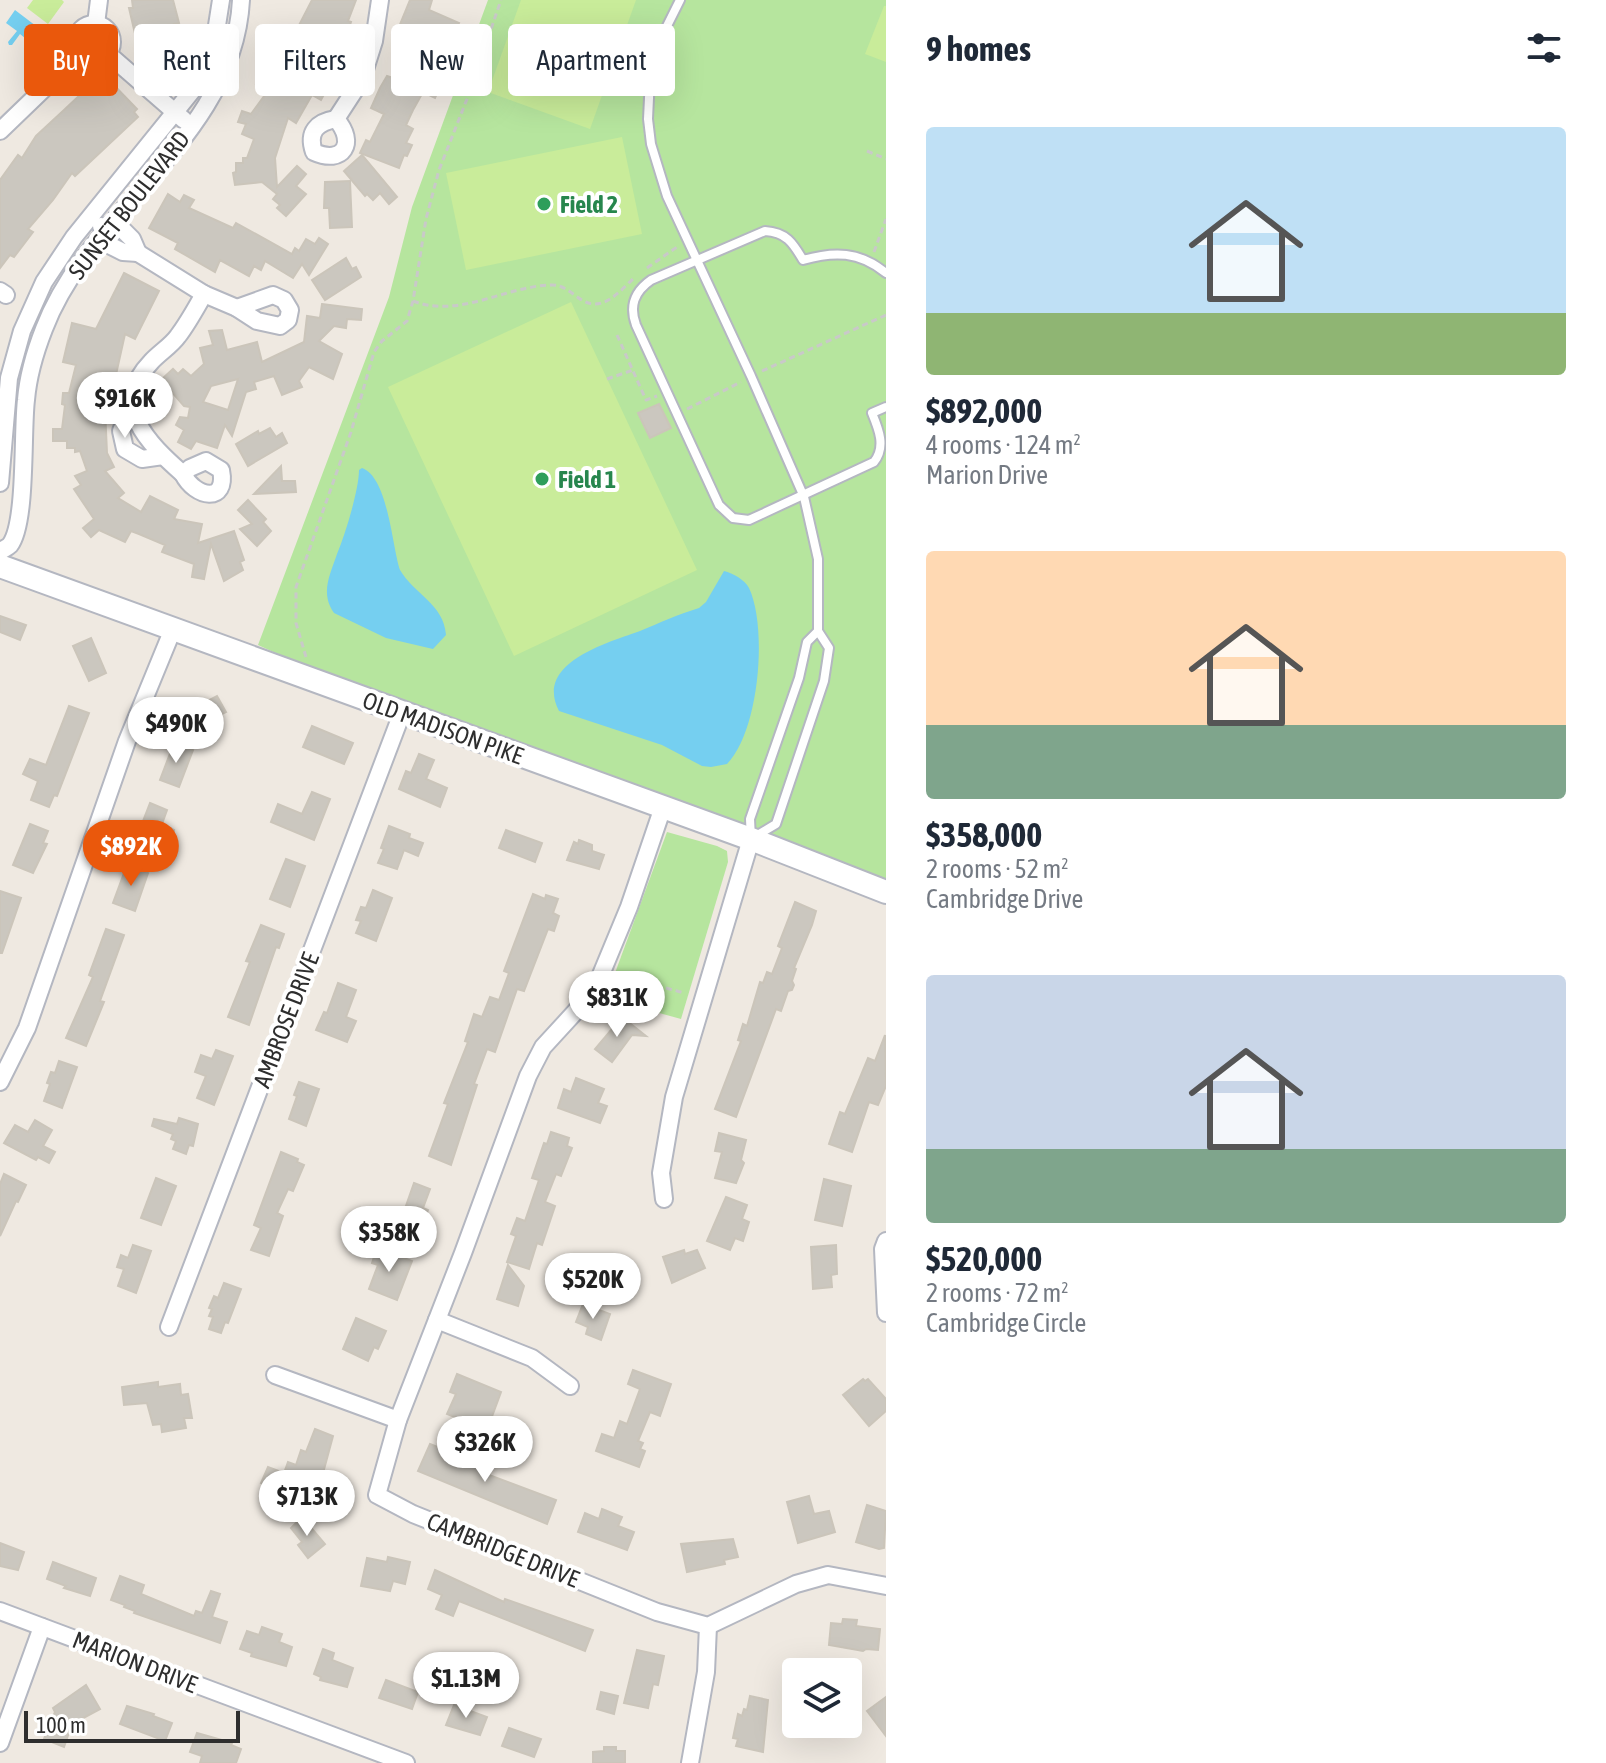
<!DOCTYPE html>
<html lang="en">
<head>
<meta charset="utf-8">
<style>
	body { margin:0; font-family:"Asap Condensed",sans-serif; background:#f2f2f3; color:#1f2937; height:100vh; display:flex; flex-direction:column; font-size:30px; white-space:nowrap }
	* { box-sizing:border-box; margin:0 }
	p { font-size:26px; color:#747a83 }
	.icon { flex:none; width:44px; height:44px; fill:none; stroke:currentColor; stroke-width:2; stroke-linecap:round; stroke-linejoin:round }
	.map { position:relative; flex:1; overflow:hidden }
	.panel { display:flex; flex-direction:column; background:#fff; width:720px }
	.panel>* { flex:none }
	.hud { position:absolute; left:24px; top:24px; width:742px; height:72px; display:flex; gap:16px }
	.buttons { position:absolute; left:782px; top:1658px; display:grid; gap:16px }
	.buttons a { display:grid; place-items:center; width:80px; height:80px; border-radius:8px; background:#fff; box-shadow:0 8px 32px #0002; font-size:40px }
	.scale { position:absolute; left:24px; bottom:20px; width:216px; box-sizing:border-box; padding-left:8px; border:4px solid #2e2e2e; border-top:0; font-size:22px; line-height:28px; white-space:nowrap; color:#2e2e2e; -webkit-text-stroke:6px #fff; paint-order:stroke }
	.price { position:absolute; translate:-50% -68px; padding:0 18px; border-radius:28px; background:#fff; color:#222; font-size:26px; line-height:52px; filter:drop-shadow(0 2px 4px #0008) }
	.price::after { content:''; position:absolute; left:50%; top:48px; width:24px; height:18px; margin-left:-12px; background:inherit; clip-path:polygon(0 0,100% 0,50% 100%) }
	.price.on { background:#ea580c; color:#fff }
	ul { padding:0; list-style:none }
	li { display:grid; align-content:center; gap:16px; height:424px; padding:0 40px }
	li span { display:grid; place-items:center; height:248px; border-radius:8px; color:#555 }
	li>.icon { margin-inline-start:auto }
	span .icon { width:144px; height:144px; fill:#fffc; stroke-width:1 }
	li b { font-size:34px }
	h2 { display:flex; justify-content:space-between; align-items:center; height:96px; padding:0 40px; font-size:34px }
	.chip { padding:0 28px; border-radius:8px; background:#fff; box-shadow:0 8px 32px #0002; font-size:28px; line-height:72px }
	.chip.on { background:#ea580c; color:#fff }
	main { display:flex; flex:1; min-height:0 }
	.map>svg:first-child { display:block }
</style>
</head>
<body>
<main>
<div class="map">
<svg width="886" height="1763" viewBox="0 0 886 1763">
	<rect width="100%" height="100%" fill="#efe9e1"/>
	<!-- green -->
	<g fill="#b6e59e">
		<path d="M488 0H886V886L346 685 258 645 389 297 412 207Z"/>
		<path d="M667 832 717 846 727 851 728 862 681 1019 623 1003 608 992Z"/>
	</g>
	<!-- pitch -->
	<g fill="#c9ec9a">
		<path d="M33 0H62L64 2 48 24 27 8Z"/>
		<path d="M521 0H636L590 129 488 92Z"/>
		<path d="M884 6H886V62L865 54Z"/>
		<path d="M622 137 642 234 466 270 446 173Z"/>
		<path d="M571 302 697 570 514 656 388 387Z"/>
	</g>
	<!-- water -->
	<g fill="#75cff0">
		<path d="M15 10 36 26 44 27V33L38 35 31 43 20 34 12 45H9L8 42 17 31 6 23Z"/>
		<path d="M362 468C388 477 392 546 400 570 414 594 444 604 446 635L433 649 386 638 334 613C320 593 330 575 337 554 345 535 359 490 359 470Z"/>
		<path d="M724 571C733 573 745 580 749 588 768 628 759 732 727 764L711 767 702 766 662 745 559 711C534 663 607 643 640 631 659 623 679 614 699 608L706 602Z"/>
	</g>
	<!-- building -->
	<g fill="#cbc7bf" stroke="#cbc5ba" stroke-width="2" fill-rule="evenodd">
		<path d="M132 0H173L179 23 174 24 176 37 143 46 140 37 136 38 129 8H133Z"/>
		<path d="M312 0H356L348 21 351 22 347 34 341 31 330 52 343 58 337 69 298 50 305 38 295 33Z"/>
		<path d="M410 0H432L429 10 459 23 454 34 441 29 433 50H435L422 79 440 87 435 98 423 92 413 110 406 125 413 129 406 143 412 145 407 156 404 155 399 168 360 153 366 140 370 142 384 114 371 108 380 88 387 76 393 78 404 55 395 51 405 29 399 27Z"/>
		<path d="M288 67 327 89 321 100 312 95 296 123 288 118 275 158 277 187 297 166 306 174 296 186 306 194 286 216 277 208 280 205 273 199 277 194 262 182 235 185 233 173 236 172V163H243V158H247L254 139 242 134 246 124 238 122 242 111 251 114 267 92 256 84 262 74 279 83Z"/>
		<path d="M107 78 137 109 134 112 138 117 75 176 72 173 53 200 28 229 33 232 14 257 10 255 0 268V180L18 155 22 158 36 136 64 110 97 79 101 84Z"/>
		<path d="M362 155 397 197 389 204 380 193 373 200 367 194 365 196 344 171Z"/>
		<path d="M350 181 352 227 330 228 329 208H324L325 182Z"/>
		<path d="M168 194 180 202 184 195 194 200 189 208 233 228 236 223 292 254 295 248 299 251 306 239 315 244 319 238 328 244 309 275 302 264 293 278 265 261 261 270 254 266 249 276 220 260 215 272 175 249 178 243 149 228Z"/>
		<path d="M346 258 352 269 356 267 361 277 325 300 312 280Z"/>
		<path d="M124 273 159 291 135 339 125 334 113 388 92 383 91 408 105 409 107 453 114 467 105 471 124 493 118 498 141 512 150 496 178 510 174 519 202 524 198 543 234 531 244 560 240 562 243 570 224 581 211 544 204 579 192 577 194 564 162 552 165 545 139 534 131 531 125 542 99 530 91 537 83 528 94 519 74 489 81 485 75 476 87 471 80 451 75 452V448H67V441H53V429H62L65 405 62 404 63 393H69L76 365 63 362 72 323 96 329Z"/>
		<path d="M322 304 362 309 361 320 347 319 346 328 334 326 319 341 342 354 333 379 309 367 299 381 302 387 282 395 274 376 254 382 256 389 246 392 232 436 225 425 217 448 196 441 191 449 178 442 184 430 176 425 180 417 188 418 190 407 184 406 171 391 161 400 151 389 173 369 178 374 183 369 191 376 204 364 200 348 213 345 209 331 222 330 227 350 257 342 262 362 304 342 307 316 320 318ZM238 379 228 410 203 402 211 386Z"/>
		<path d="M659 404 671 428 650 438 638 413Z"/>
		<path d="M270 428 276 437 282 433 287 443 248 466 236 444 258 431 259 434Z"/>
		<path d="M281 466 282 481H295L296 492 254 494Z"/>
		<path d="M248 500 266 519 263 522 271 531 257 546 240 529 252 524 238 510Z"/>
		<path d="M0 616 26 625 20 640 0 632Z"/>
		<path d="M91 638 106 673 89 681 73 646Z"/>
		<path d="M217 696 226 712 211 719 215 726 196 736 184 713Z"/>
		<path d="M69 706 89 713 57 796 54 795 49 807 31 800 38 781 23 774 30 759 46 765Z"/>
		<path d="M312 726 353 743 344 764 303 747Z"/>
		<path d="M174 743 193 750 179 787 160 780Z"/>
		<path d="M419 754 434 760 426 779 447 788 440 807 399 789 406 771 411 773Z"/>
		<path d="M312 792 330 799 314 840 271 822 278 804 302 814Z"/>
		<path d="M150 803 167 810 162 824 174 830 170 842 157 837 153 849 135 842Z"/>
		<path d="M30 824 48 831 43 843 47 844 33 873 13 865Z"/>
		<path d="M389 826 410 834 409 838 423 843 418 856 404 850 397 869 378 863 384 849 381 848Z"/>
		<path d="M506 830 542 843 535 862 499 848Z"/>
		<path d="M579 840 592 845V851L604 855 599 869 567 860 574 842 578 844Z"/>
		<path d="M286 859 305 866 290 907 270 899Z"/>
		<path d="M127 865 148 873 135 911 113 903Z"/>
		<path d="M373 890 392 898 376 941 356 933 361 921 356 920 361 907 366 908Z"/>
		<path d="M0 891 21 898 2 953H0Z"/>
		<path d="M533 894 545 899 546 895 558 899 553 913 559 916 554 931 548 929 524 991 517 989 495 1052 487 1049 474 1084 477 1085 451 1165 429 1156 448 1104 444 1103 468 1042 465 1041 474 1014 482 1017 490 997 499 1000 509 973 504 971Z"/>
		<path d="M795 902 816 911 812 925 794 968 796 969 792 981 794 985 792 990 788 991 781 1011 776 1009 736 1117 715 1109 741 1041 738 1040 743 1024 747 1026 760 982 763 983 767 972 772 974 782 948 778 946Z"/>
		<path d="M261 925 284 934 279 948 276 947 249 1025 228 1017 250 962 246 961Z"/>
		<path d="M106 929 124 935 100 1001 104 1002 86 1046 66 1038 93 977 89 975Z"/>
		<path d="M338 983 356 990 346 1017 356 1021 347 1042 316 1030 324 1012 327 1013Z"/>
		<path d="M622 1017 646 1036 632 1035 612 1062 595 1049Z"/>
		<path d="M885 1035 886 1086 878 1105 869 1102 852 1152 829 1144 840 1112 845 1114 868 1058 875 1061Z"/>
		<path d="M216 1050 233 1056 214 1105 197 1098 206 1076 195 1072 201 1055 212 1059Z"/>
		<path d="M59 1061 77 1067 62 1108 44 1101 50 1084 47 1083 51 1072 55 1073Z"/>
		<path d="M576 1078 604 1089 598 1103 607 1106 600 1123 558 1108 564 1089 571 1092Z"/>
		<path d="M299 1082 319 1089 306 1126 289 1119 297 1096 294 1095Z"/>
		<path d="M179 1118 198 1124 193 1146 189 1145 186 1154 173 1149 176 1141 171 1139 173 1134 152 1126 154 1119 177 1124Z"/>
		<path d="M35 1120 52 1130 43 1146 55 1152 49 1163 38 1157 36 1160 4 1143 15 1125 28 1132Z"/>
		<path d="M551 1132 569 1138 567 1146 572 1148 561 1176 556 1174 545 1202 555 1206 542 1245 537 1243 529 1269 507 1262 516 1236 511 1234 517 1218 525 1221 539 1180 532 1178 544 1143 547 1144Z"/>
		<path d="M719 1133 746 1140 741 1160 744 1163 736 1183 715 1178 722 1152 715 1151Z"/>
		<path d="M281 1152 298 1159 297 1162 304 1165 293 1191 288 1189 277 1213 283 1216 269 1256 251 1250 261 1228 254 1225Z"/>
		<path d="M4 1174 26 1185 18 1202 16 1201 0 1236V1184Z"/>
		<path d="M156 1178 176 1186 161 1225 141 1218Z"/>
		<path d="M824 1179 851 1186 842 1226 815 1220Z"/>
		<path d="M414 1183 430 1189 423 1208 428 1210 420 1230 400 1223Z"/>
		<path d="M726 1197 747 1205 742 1219 749 1222 743 1241 735 1238 730 1250 707 1241Z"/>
		<path d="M133 1245 151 1251 136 1293 118 1286 124 1269 117 1267 121 1255 128 1258Z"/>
		<path d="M836 1245 837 1274 831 1275 832 1287 813 1289 811 1247Z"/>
		<path d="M377 1248 412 1261 397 1300 369 1289 378 1265 372 1263Z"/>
		<path d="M684 1250 685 1254 697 1250 705 1268 672 1283 663 1257Z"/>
		<path d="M508 1265 524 1286 518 1306 497 1299Z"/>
		<path d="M224 1283 241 1289 228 1323 225 1322 221 1333 209 1329 213 1317 209 1316 212 1309 209 1308 214 1296 218 1298Z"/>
		<path d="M583 1304 610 1314 601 1340 586 1334 588 1327 576 1322Z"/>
		<path d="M356 1318 386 1331 378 1349 374 1347 368 1361 343 1349Z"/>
		<path d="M633 1370 671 1384 660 1416 650 1412 638 1441 643 1443 640 1449 645 1451 639 1467 596 1451 602 1434 614 1438 620 1421 627 1424 640 1389 628 1384Z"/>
		<path d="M457 1374 501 1392 487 1430 447 1414 456 1394 450 1392Z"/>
		<path d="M863 1379 865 1381 868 1379 886 1399V1411L869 1426 843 1395Z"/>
		<path d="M158 1382V1387L180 1384 181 1395 188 1394 192 1418H184L186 1428 162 1432 161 1424 153 1425 147 1403 124 1405 122 1387Z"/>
		<path d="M315 1429 333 1436 319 1488 288 1477 282 1492 261 1483 268 1467 284 1473 288 1462 296 1465 301 1450 306 1452Z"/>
		<path d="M430 1444 491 1469 489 1475 556 1500 547 1524 418 1471Z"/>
		<path d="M809 1496 814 1514 829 1511 835 1532 798 1543 787 1502Z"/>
		<path d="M867 1505 886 1511 884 1548 879 1549 856 1542Z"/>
		<path d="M602 1509 622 1517 618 1526 634 1532 627 1550 578 1532 585 1513 599 1519Z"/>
		<path d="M302 1517 325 1544 308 1558 298 1545 302 1542 291 1528Z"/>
		<path d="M733 1539 738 1557 724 1560 725 1564 687 1572 681 1544Z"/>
		<path d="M0 1543 24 1552 18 1570 0 1566Z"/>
		<path d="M388 1557 410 1562 405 1584 393 1581 390 1591 361 1586 367 1558 387 1562Z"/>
		<path d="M53 1562 96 1578 90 1596 64 1588 66 1586 47 1579Z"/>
		<path d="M435 1570 504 1602 505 1599 593 1630 585 1651 459 1601 453 1616 436 1609 442 1595 428 1589Z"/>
		<path d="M120 1576 144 1585 141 1594 194 1616 196 1611 202 1613 211 1591 220 1594 212 1617 227 1622 220 1643 134 1613 135 1611 124 1607 125 1605 111 1600Z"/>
		<path d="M843 1619 857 1620 856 1626 880 1629 878 1650 866 1649 863 1651 829 1645 831 1623 842 1624Z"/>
		<path d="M262 1627 282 1634 279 1642 292 1647 286 1666 251 1656 252 1653 240 1649 247 1631 259 1635Z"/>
		<path d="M323 1649 334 1653 332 1660 353 1668 347 1687 320 1680 321 1677 314 1674Z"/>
		<path d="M637 1650 664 1656 658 1685 653 1684 648 1708 624 1703Z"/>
		<path d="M386 1680 418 1692 412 1709 379 1698Z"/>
		<path d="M86 1685 100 1709 72 1724 64 1747 44 1739 55 1712 53 1708Z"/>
		<path d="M601 1692 618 1696 614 1714 597 1709Z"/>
		<path d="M750 1696 768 1700 763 1752 736 1746 738 1739 733 1738 738 1714 742 1716 744 1709 747 1710Z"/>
		<path d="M886 1697V1736L867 1711Z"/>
		<path d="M454 1705 487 1717 480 1735 446 1725Z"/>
		<path d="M127 1706 154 1714 153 1716 172 1723 165 1741 120 1724Z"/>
		<path d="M509 1728 541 1739 534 1757 502 1746Z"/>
		<path d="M197 1733 232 1743 231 1745 241 1749 236 1763H200L202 1756 190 1752Z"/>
		<path d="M604 1747H616V1751H625V1763H593V1752L604 1751Z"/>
	</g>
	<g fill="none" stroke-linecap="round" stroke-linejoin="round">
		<defs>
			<g id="lane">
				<path d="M680 0 663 34 650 77 648 119 651 144 667 196 751 376 804 497 818 559V631L829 648 824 681 776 824 751 839 750 819 799 678 807 642 818 631"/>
				<path d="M886 273C859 251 834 251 803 260 793 243 786 232 765 231L651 280C634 292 629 306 636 325L719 505 733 518 749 520 874 462C886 447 879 430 872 413L886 407"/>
			</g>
			<g id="street">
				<path d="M96 24 99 0"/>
				<circle cx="94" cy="42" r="18"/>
				<path d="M107 53 184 120"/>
				<path d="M336 119 362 79 374 41 380 0"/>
				<path d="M336 119C357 143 343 165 314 152 307 132 317 122 336 119Z"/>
				<path d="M0 131 80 54"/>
				<path d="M101 226 105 230 109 245 123 252 138 253 132 239 122 229 105 230"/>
				<path d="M138 253 204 294 237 308"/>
				<path d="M0 291 6 295"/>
				<path d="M273 295 284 300 290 310 288 320 280 326 257 321 237 308Z"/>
				<path d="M131 406 121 431 125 449 142 459 163 456"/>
				<path d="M206 461 221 470C228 504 195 498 183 474L190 468Z"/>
				<path d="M183 474C148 443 109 406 151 362 159 353 171 346 178 336 188 323 196 308 204 294"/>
				<path d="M0 483 9 378 22 331 44 282 74 237 200 81 213 51 221 0"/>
				<path d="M0 552C3 549 7 548 10 545 27 523 22 431 26 400 28 376 35 352 44 329 90 208 234 137 241 0"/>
				<path d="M663 807 629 907 600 977 576 1011 543 1047 528 1076 463 1253 398 1420 377 1495 413 1514 657 1612 708 1626 796 1584 828 1575 886 1586"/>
				<path d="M0 1082 27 1028 127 741 173 629"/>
				<path d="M664 1199 661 1173 674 1097 751 839"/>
				<path d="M886 1241 883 1249 886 1313"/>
				<path d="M437 1320 532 1358 570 1386"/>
				<path d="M169 1327 402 713"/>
				<path d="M275 1375 398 1420"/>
				<path d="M0 1611 406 1763"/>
				<path d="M0 1743 42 1627"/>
				<path d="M690 1763 706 1672 708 1626"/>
			</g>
			<path id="secondary" d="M0 566 751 839 886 892"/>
		</defs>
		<!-- lane casing -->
		<use href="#lane" stroke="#b4b7c1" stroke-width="12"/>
		<!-- street casing -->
		<use href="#street" stroke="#b4b7c1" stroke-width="20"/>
		<!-- secondary casing -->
		<use href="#secondary" stroke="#b4b7c1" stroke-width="26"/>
		<!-- path -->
		<g stroke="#c9c9c9" stroke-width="3" stroke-dasharray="6 4" stroke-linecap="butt">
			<path d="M867 151 886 159"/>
			<path d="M874 252 886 219"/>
			<path d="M647 268 677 247"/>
			<path d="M413 301C458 319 506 286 551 285 569 284 578 304 595 304 610 304 624 287 635 277"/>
			<path d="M617 335 646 400 657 396"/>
			<path d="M762 371 886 315"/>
			<path d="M607 379 633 370"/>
			<path d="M687 409 741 382"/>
			<path d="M306 657 296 623V587L351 432 374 352 382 341 407 321 413 301 426 219 439 170 467 99 501 0"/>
			<path d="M666 988 684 993"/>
		</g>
		<!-- lane -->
		<use href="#lane" stroke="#fff" stroke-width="8"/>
		<!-- street -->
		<use href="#street" stroke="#fff" stroke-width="16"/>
		<!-- secondary -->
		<use href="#secondary" stroke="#fff" stroke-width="22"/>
	</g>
	<!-- markers -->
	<g fill="#2e9e5b" stroke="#fff" stroke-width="3">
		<circle cx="544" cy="204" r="8"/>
		<circle cx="542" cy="479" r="8"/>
	</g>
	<g text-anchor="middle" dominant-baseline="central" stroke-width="8" stroke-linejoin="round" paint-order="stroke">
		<!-- leisure labels -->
		<g font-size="24" font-weight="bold" fill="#27864d" stroke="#fff" text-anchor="start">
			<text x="560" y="204">Field 2</text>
			<text x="558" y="479">Field 1</text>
		</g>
		<!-- street labels -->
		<g font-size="24" fill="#2e2e2e" stroke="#fff">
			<text transform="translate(129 205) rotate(-52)">SUNSET BOULEVARD</text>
			<text transform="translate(443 728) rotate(20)">OLD MADISON PIKE</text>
			<text transform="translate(286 1020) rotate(-69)">AMBROSE DRIVE</text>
			<text transform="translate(503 1550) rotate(22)">CAMBRIDGE DRIVE</text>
			<text transform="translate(135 1662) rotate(21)">MARION DRIVE</text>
		</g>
	</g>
</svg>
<div class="buttons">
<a><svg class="icon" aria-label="layers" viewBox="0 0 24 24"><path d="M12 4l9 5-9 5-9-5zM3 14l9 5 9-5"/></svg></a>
</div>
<div class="scale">100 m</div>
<b class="price" style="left:125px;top:440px">$916K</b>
<b class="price" style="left:176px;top:765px">$490K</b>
<b class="price on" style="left:131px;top:888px">$892K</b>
<b class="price" style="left:617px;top:1039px">$831K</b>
<b class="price" style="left:389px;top:1274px">$358K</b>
<b class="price" style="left:593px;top:1321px">$520K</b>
<b class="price" style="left:485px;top:1484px">$326K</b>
<b class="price" style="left:307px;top:1538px">$713K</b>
<b class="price" style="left:466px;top:1720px">$1.13M</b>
<div class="hud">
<a class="chip on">Buy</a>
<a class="chip">Rent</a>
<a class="chip">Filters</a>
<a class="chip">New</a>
<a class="chip">Apartment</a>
</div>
</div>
<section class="panel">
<h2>9 homes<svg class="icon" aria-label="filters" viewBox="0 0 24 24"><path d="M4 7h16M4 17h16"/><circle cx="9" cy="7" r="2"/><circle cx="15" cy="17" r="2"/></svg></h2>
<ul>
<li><span style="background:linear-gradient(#bfe0f5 75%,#8fb573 0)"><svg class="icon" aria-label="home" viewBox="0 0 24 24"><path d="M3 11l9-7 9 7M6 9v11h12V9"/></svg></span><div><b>$892,000</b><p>4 rooms · 124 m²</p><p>Marion Drive</p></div></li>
<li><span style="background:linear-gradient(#ffd9b3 70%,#7fa58c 0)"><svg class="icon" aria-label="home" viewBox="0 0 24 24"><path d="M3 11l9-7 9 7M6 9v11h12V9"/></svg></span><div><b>$358,000</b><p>2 rooms · 52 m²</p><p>Cambridge Drive</p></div></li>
<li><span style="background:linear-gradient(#c9d6e8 70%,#7fa58c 0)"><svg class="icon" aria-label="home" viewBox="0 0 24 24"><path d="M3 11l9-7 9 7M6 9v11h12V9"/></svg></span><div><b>$520,000</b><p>2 rooms · 72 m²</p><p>Cambridge Circle</p></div></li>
</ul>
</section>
</main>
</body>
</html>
